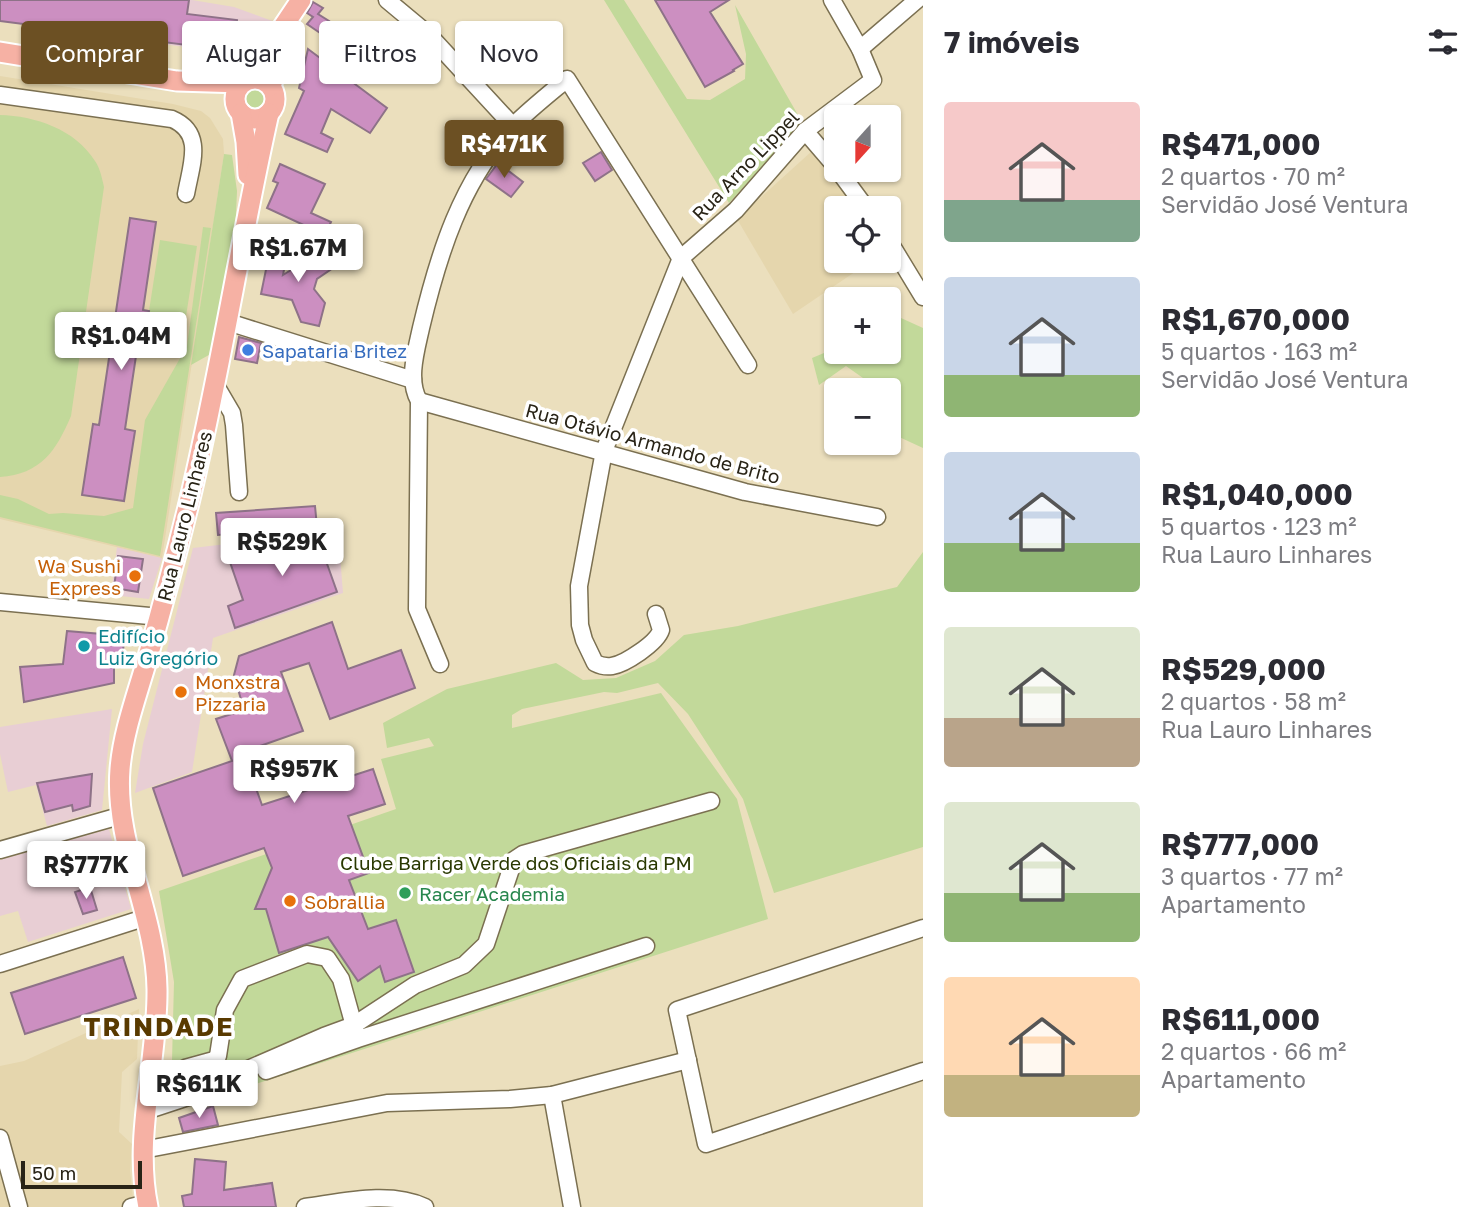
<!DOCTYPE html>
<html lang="pt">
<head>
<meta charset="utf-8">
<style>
	body { margin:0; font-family:"Golos Text",sans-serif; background:#f7f7f7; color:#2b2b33; height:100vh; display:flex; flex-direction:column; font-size:26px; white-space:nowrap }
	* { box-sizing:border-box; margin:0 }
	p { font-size:23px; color:#7c7c81 }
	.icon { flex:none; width:38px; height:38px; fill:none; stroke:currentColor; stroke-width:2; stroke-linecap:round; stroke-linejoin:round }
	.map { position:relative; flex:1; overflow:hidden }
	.panel { display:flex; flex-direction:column; background:#fff; width:560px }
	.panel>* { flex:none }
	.banner { position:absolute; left:21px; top:21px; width:665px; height:63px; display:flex; gap:14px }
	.needle { width:46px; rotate:201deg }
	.buttons { position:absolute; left:824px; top:105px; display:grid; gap:14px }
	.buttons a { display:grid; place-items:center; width:77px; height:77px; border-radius:7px; background:#fff; box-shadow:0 2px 5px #0004; font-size:35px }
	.scale { position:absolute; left:21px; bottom:18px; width:121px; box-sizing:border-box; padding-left:7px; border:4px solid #282316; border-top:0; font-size:19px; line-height:24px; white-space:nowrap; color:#282316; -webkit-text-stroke:5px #fff; paint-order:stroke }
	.price { position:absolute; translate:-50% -60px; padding:0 16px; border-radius:7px; background:#fff; color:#222; font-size:23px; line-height:46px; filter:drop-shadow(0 2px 4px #0008) }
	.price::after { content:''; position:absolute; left:50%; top:42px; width:21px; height:16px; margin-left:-10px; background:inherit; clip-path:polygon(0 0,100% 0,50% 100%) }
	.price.selected { background:#6c5023; color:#fff }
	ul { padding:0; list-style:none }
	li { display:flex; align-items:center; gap:21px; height:175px; padding:0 21px }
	li span { display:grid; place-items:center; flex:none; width:196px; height:140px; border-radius:7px; color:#555 }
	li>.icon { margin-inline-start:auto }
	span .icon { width:84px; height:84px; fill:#fffc; stroke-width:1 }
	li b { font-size:30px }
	h2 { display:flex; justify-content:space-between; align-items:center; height:84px; padding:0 21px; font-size:30px }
	.tag { padding:0 24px; border-radius:7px; background:#fff; box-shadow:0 2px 5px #0004; font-size:24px; line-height:63px }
	.tag.selected { background:#6c5023; color:#fff }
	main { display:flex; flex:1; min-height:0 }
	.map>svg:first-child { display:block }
</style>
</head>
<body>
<main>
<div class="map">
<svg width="923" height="1207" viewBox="0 0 923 1207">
	<rect width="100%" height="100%" fill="#ebdfbd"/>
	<!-- commercial -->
	<g fill="#e8ced4">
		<path d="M62 0H192L234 7 275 22 246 54 58 32Z"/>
		<path d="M338 531 343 593 213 638 192 772 135 793 143 744 193 548Z"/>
		<path d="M117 547 162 558 149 599 111 595Z"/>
		<path d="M112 709 102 810 47 826 36 785 8 792 0 754V727Z"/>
		<path d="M109 829 131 909 28 942 18 911 0 916V860Z"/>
	</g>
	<!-- built -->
	<g fill="#e5d6ad">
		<path d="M0 76 173 104 201 111 210 118 223 139 224 154 162 558 0 519Z"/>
		<path d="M812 151 858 208H836V261H871L793 314 737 219Z"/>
		<path d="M139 1009 137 1059 122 1072 119 1132 132 1144 130 1171 134 1207H0V1066L24 1061Z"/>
	</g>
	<!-- green -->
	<g fill="#c2d99a">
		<path d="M604 0H624L687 99 710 100 745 79 746 54 735 5 802 122 729 203Z"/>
		<circle cx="255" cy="99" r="13"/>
		<path d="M0 115C35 116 75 129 95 161 100 168 102 178 104 187L71 416C56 451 41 474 0 477Z"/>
		<path d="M224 154 232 155 237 191 235 237 216 351 191 365Z"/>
		<path d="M203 227 211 228 160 556 0 517V495L18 499 49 514 63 513 104 516 133 508 145 420 187 346Z"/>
		<path d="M160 240 197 246 184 329 147 324Z"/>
		<path d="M901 318 923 328V448L897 436 901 405 889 397V390H880L846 366 819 385 812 358 836 348V352H889V319Z"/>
		<path d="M923 552V847L774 893 743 799 688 714 658 683 617 693 604 692 522 709 512 715V728L661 693 737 799 768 919 212 1098 196 1058 172 1061 174 982 159 891 396 809 381 759 434 746 429 738 387 748 383 723 447 689 556 663 583 680 616 678 655 661 684 635 738 626 897 587Z"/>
	</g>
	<!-- building -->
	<g fill="#cc8fc1" stroke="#8e7288" stroke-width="2">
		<path d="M0 0H189L187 14 237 20 233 51 0 21Z"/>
		<path d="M655 0H729L710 12 743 64 733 70 734 71 705 87Z"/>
		<path d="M313 2 323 8 318 14 329 21 320 33 307 24 313 17 307 13Z"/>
		<path d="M308 49 387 108 370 133 331 109 321 133 333 139 327 152 285 134 304 91 299 88Z"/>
		<path d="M601 152 612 170 595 181 583 163Z"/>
		<path d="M498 163 523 182 511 197 486 179Z"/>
		<path d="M280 164 325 184 311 213 331 222 325 235 267 208 278 183 273 181Z"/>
		<path d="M130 218 156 222 143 310 149 311 145 337 139 336 125 429 135 431 124 501 82 495 93 424 99 425Z"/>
		<path d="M326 248 336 266 317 279 314 289 325 303 319 326 301 322 292 300 261 294 270 250 287 254 283 275Z"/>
		<path d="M239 337 261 343 257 363 235 359Z"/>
		<path d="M315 506 317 527 218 535 216 513Z"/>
		<path d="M318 532V542L330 538 338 557 326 561 337 592 235 628 228 606 243 600 230 562Z"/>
		<path d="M118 556 143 559 138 592 114 588Z"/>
		<path d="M332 622 348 669 401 650 415 688 330 719 309 663 281 672 303 731 243 752 262 805 373 769 385 804 348 816 369 873 349 880 368 929 396 920 414 972 385 982 380 966 358 981 328 937 279 953 266 909H255L272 868 264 848 183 876 153 788 232 761 216 719 244 710 234 675 239 656Z"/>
		<path d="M67 631 125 636 122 657H114V683L24 702 20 667 63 664Z"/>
		<path d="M92 774 90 806 73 811 72 805 45 812 37 783Z"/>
		<path d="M90 887 97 910 83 914 75 892Z"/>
		<path d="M123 957 136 998 25 1034 11 993Z"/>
		<path d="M213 1106 218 1125 183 1132 179 1118Z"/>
		<path d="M195 1159 226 1162 224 1190 272 1183 276 1207H184L182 1196 192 1194Z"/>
	</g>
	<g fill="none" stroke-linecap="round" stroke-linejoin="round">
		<defs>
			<g id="minor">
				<path d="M387 0 429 35 513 126"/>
				<path d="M860 49 917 0"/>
				<path d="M0 95 172 119C205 133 191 165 186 194"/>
				<path d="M805 131 836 167"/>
				<path d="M838 170 866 208"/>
				<path d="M889 241 923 297"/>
				<path d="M228 322 413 380"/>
				<path d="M215 384 232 413 234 425 239 492"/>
				<path d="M419 401 745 492 877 517"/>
				<path d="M0 602 160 617"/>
				<path d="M656 614 661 630C657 643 625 664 612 666 606 667 601 666 595 663L584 640 580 625 579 586 604 451 681 258 736 210 805 131 873 80 860 49 832 0"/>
				<path d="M440 664 417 609 419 401C407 380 416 351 421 328 438 256 461 180 514 125 530 109 549 94 567 79L748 365"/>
				<path d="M0 850 123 815"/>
				<path d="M923 928 677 1010 706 1144 923 1071"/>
				<path d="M0 964 147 917"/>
				<path d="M185 1068 214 1060 218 1056 225 1010 242 979 307 954 327 958 341 979 356 1033"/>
				<path d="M266 1071 358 1039 646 946"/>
				<path d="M216 1083 324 1036 354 1025 415 985 464 965 486 944 514 860 523 854 711 801"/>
				<path d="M552 1095 572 1207"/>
				<path d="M146 1111 228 1084"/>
				<path d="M0 1138 19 1207"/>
				<path d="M143 1150 387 1103 510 1099 552 1095 688 1060"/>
				<path d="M131 1207 147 1203"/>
				<path d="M305 1207C342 1202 390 1190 425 1207"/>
			</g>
			<g id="major">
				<path d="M0 52 177 81 241 83"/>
				<path d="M252 78 270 46 301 0"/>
				<circle cx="255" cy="99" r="20"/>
				<path d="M271 86 291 27"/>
				<path d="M241 113 246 142 248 175"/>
				<path d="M148 1207C133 1135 158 1062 157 989 156 915 114 844 120 769 123 732 137 695 147 660 162 608 176 556 189 503 220 374 240 242 269 113"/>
			</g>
		</defs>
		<!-- minor casing -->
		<use href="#minor" stroke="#7b7051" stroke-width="19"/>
		<!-- major casing -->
		<use href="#major" stroke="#fff" stroke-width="23"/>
		<!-- minor -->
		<use href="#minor" stroke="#fff" stroke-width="16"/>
		<!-- major -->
		<use href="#major" stroke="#f6b1a4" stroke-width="19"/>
	</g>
	<!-- markers -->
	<circle fill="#3f7fe0" stroke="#fff" stroke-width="2.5" cx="248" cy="350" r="7"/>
	<g fill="#e8710a" stroke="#fff" stroke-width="2.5">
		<circle cx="135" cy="576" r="7"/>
		<circle cx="181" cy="692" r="7"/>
		<circle cx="290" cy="901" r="7"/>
	</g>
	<circle fill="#0f9aa8" stroke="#fff" stroke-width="2.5" cx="84" cy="646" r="7"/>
	<circle fill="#2e9e5b" stroke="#fff" stroke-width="2.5" cx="405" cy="893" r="7"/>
	<g text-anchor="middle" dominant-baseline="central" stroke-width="7" stroke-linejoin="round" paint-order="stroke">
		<!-- street labels -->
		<g font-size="19" fill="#282316" stroke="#fff">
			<text transform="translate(745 165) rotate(-46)">Rua Arno Lippel</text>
			<text transform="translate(653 443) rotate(15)">Rua Otávio Armando de Brito</text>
			<text transform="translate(184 516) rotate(-76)">Rua Lauro Linhares</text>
		</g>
		<!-- shop labels -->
		<g font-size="19" fill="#366cbe" stroke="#fff" text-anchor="start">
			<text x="262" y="350">Sapataria Britez</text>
		</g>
		<!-- food labels -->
		<g font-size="19" fill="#c56008" stroke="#fff" text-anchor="start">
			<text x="121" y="565" text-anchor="end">Wa Sushi<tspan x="121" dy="22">Express</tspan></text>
			<text x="195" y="681">Monxstra<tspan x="195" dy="22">Pizzaria</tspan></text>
			<text x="304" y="901">Sobrallia</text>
		</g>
		<!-- culture labels -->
		<g font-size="19" fill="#0d838f" stroke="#fff" text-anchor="start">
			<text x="98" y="635">Edifício<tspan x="98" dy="22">Luiz Gregório</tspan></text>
		</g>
		<!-- park labels -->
		<g font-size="19" fill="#293801" stroke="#fff">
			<text x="516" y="862">Clube Barriga Verde dos Oficiais da PM</text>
		</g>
		<!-- leisure labels -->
		<g font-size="19" fill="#27864d" stroke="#fff" text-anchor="start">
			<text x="419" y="893">Racer Academia</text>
		</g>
		<!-- district labels -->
		<g font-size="26" font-weight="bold" letter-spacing="2" fill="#593a00" stroke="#fff">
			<text x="159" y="1026">TRINDADE</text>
		</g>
	</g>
</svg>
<div class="buttons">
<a><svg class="needle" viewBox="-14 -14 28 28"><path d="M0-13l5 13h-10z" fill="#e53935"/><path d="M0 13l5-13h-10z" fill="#7c7c81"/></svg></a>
<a><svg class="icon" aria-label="locate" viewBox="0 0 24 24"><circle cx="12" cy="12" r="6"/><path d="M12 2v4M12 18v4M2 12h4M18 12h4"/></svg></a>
<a>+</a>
<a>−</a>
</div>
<div class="scale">50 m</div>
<b class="price selected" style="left:504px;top:180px">R$471K</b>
<b class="price" style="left:298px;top:284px">R$1.67M</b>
<b class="price" style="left:121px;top:372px">R$1.04M</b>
<b class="price" style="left:282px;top:578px">R$529K</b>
<b class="price" style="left:294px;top:805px">R$957K</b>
<b class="price" style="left:86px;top:901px">R$777K</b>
<b class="price" style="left:199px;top:1120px">R$611K</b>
<div class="banner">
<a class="tag selected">Comprar</a>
<a class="tag">Alugar</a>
<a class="tag">Filtros</a>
<a class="tag">Novo</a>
</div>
</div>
<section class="panel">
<h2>7 imóveis<svg class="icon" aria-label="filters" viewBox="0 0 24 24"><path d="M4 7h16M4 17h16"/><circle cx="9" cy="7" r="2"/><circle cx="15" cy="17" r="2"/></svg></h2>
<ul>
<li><span style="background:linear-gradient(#f6c9c9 70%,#7fa58c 0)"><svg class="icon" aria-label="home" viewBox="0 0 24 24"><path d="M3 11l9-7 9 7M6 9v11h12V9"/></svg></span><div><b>R$471,000</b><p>2 quartos · 70 m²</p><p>Servidão José Ventura</p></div></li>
<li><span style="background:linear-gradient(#c9d6e8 70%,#8fb573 0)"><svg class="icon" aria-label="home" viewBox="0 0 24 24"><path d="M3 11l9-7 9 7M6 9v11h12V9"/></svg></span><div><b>R$1,670,000</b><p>5 quartos · 163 m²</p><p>Servidão José Ventura</p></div></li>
<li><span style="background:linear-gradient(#c9d6e8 65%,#8fb573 0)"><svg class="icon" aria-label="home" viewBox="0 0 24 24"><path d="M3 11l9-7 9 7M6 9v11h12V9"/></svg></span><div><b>R$1,040,000</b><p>5 quartos · 123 m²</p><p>Rua Lauro Linhares</p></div></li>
<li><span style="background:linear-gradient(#dfe7d0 65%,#b9a48a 0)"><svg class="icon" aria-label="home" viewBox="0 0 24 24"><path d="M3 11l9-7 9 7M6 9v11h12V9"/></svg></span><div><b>R$529,000</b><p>2 quartos · 58 m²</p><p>Rua Lauro Linhares</p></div></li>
<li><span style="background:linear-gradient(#dfe7d0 65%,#8fb573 0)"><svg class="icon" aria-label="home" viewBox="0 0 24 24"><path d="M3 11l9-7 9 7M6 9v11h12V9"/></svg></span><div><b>R$777,000</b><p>3 quartos · 77 m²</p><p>Apartamento</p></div></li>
<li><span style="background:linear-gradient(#ffd9b3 70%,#c2b280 0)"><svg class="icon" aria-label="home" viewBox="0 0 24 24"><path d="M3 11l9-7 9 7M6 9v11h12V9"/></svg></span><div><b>R$611,000</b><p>2 quartos · 66 m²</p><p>Apartamento</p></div></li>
</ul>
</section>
</main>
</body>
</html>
